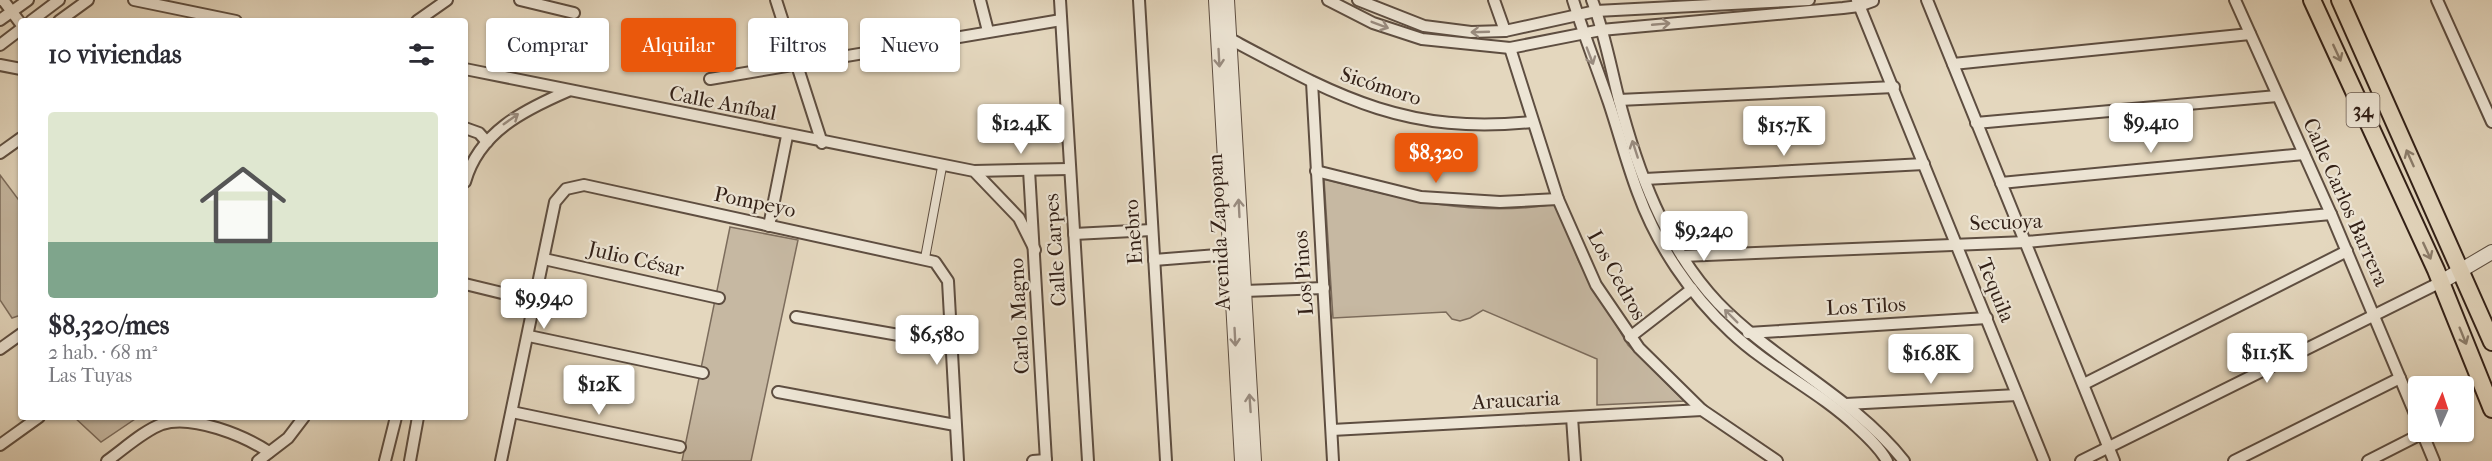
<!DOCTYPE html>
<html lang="es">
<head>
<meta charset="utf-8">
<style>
	body { margin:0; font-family:"IM FELL French Canon",serif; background:#f7f7f7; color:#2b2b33; height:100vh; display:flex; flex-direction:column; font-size:22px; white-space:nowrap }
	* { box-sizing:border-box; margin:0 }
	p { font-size:20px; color:#7c7c81 }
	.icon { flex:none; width:33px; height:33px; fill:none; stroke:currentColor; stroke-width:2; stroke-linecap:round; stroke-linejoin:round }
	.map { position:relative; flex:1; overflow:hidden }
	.sheet { position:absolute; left:18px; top:18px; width:450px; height:402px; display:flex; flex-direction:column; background:#fff; border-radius:6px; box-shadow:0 2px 4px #0004 }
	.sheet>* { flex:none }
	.hud { position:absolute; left:486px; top:18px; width:570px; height:54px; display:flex; gap:12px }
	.needle { width:39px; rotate:3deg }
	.buttons { position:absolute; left:2408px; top:376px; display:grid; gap:12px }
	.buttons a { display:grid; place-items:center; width:66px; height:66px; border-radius:6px; background:#fff; box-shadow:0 2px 4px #0004; font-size:30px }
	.price { position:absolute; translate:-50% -51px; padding:0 14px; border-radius:6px; background:#fff; color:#222; font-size:20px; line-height:39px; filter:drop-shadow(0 2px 3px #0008) }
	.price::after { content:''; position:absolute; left:50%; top:36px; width:18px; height:14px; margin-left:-9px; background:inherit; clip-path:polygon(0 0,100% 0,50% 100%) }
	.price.active { background:#ea580c; color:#fff }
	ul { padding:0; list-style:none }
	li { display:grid; align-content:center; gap:12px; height:318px; padding:0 30px }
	li span { display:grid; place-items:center; height:186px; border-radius:6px; color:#555 }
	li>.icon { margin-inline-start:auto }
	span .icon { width:108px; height:108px; fill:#fffc; stroke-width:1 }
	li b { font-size:26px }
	h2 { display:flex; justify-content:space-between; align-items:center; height:72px; padding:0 30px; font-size:26px }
	.tag { padding:0 21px; border-radius:6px; background:#fff; box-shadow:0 2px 4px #0004; font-size:21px; line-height:54px }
	.tag.active { background:#ea580c; color:#fff }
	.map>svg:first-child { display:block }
</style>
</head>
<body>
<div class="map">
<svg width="2492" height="461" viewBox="0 0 2492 461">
	<rect width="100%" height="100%" fill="#e4d7be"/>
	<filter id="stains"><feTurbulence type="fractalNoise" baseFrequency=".00333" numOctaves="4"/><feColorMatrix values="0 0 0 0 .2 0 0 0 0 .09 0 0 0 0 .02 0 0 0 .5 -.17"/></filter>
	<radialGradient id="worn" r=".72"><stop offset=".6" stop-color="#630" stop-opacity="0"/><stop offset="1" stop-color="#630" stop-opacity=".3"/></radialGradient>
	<!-- green -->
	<g fill="#c6b8a2" stroke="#7c6c5c" stroke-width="1.5">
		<path d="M0 175 21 203V315L12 318 0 300Z"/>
		<path d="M1324 179C1400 199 1476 218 1556 204L1579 262 1628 345 1684 401 1597 405V359L1483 310 1470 318 1460 321 1452 319 1446 312 1333 318Z"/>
		<path d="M730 227 798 240 751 461H682Z"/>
		<path d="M74 417H138L101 442Z"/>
	</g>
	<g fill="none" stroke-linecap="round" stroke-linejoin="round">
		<defs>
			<path id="pedestrian" d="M925 258 942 167"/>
			<g id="minor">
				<path d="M3 0 21 24"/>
				<path d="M134 0 236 21"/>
				<path d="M520 0 574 13"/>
				<path d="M776 0 822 143"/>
				<path d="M980 0 988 31"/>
				<path d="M1060 0 1088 461"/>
				<path d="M1139 0 1166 461"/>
				<path d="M1328 0 1373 23 1422 39 1510 48 1601 30 1843 8 1859 6 1873 1"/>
				<path d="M1358 0 1424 26 1471 32 1505 31 1596 11 1809 0"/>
				<path d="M1494 0 1505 31"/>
				<path d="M1573 0C1584 35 1597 68 1609 103 1619 133 1627 164 1638 193 1657 245 1690 294 1731 332 1769 368 1819 391 1857 427 1868 437 1880 448 1887 461"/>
				<path d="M1592 0C1604 31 1610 64 1618 96 1637 170 1665 247 1718 303 1775 362 1852 396 1904 461"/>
				<path d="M1857 0 2044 461"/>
				<path d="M1927 0 2114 461"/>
				<path d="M2235 0 2331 214 2418 421"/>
				<path d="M2437 0 2492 122"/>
				<path d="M0 20 28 0"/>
				<path d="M31 21 59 0"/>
				<path d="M59 21 88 0"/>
				<path d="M417 21 447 0"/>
				<path d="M1230 39C1337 96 1405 135 1531 122"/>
				<path d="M0 45 21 29"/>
				<path d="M1510 48 1558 199 1596 285 1639 348 1702 410 1777 461"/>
				<path d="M1953 64 2250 34"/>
				<path d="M0 65 21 69"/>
				<path d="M465 69 974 171 1019 218 1035 250"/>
				<path d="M710 79 1061 20"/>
				<path d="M1312 82 1333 461"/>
				<path d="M1619 100 1894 87"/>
				<path d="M1976 123 2277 96"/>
				<path d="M465 128 479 133 487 142"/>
				<path d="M0 153 21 138"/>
				<path d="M1029 170 1046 461"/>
				<path d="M974 171 1069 169"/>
				<path d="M1316 171 1421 197 1500 202 1558 199"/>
				<path d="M1645 179 1924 164"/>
				<path d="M465 182C479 132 524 110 568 91"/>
				<path d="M2001 183 2304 154"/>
				<path d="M769 226 787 136"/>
				<path d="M1074 234 1152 230"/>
				<path d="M1682 256 2026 242 2331 214"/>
				<path d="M544 259 719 298"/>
				<path d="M1154 260 1230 254"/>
				<path d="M465 284 535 301"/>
				<path d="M1244 291 1324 288"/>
				<path d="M796 317 950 344"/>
				<path d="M1748 333 1987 318"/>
				<path d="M529 336 703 373"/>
				<path d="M1630 337 1692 289"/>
				<path d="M0 349 21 334"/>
				<path d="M2084 384 2347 251"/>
				<path d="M778 392 955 425"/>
				<path d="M1846 404 2017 395"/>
				<path d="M512 412 680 447"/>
				<path d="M1572 417 1575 461"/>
				<path d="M1332 430 1702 410"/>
				<path d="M2422 432 2434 461"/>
				<path d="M0 445 39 417"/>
				<path d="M107 461C124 449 143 431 162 424 192 414 245 436 269 452"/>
				<path d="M258 461 288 438 304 417"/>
				<path d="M385 461 396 417"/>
				<path d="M410 461 418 417"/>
				<path d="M501 461 555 202 566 189 584 185 935 262 948 281 958 461"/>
				<path d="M1033 461 1046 460"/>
				<path d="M2081 461 2441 282"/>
				<path d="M2234 461 2400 378"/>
				<path d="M2368 461 2423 433"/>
			</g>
			<g id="tertiary">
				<path d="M1216 0 1242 461"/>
				<path d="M1227 0 1254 461"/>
				<path d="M2441 282 2492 252"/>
			</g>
			<g id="primary">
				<path d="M2312 0 2436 270 2492 409"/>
				<path d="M2340 0 2492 342"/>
			</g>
		</defs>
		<!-- pedestrian casing -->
		<use href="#pedestrian" stroke="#5e4e41" stroke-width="10"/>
		<!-- minor casing -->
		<use href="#minor" stroke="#5e4e41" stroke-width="14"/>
		<!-- tertiary casing -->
		<use href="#tertiary" stroke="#5e4e41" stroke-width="16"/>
		<!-- primary casing -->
		<use href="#primary" stroke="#322017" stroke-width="20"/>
		<!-- pedestrian -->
		<use href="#pedestrian" stroke="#ede5d5" stroke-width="8"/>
		<!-- minor -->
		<use href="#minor" stroke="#ede5d5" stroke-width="10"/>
		<!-- tertiary -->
		<use href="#tertiary" stroke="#ede5d5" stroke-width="14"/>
		<!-- primary -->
		<use href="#primary" stroke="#e4d7be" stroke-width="16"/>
	</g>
	<!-- one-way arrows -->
	<defs><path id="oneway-shaft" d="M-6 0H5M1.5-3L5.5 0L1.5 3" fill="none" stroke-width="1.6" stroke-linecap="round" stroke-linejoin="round" transform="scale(1.5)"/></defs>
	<g stroke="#998c80">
		<use href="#oneway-shaft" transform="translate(1661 24) rotate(-5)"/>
		<use href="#oneway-shaft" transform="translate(1380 25) rotate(21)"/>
		<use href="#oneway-shaft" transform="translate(1480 32) rotate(178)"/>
		<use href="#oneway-shaft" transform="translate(1590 56) rotate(69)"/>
		<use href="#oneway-shaft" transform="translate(1219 58) rotate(87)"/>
		<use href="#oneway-shaft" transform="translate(511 119) rotate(-35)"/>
		<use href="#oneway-shaft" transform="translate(1635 149) rotate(-108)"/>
		<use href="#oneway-shaft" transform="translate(1239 208) rotate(-93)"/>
		<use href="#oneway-shaft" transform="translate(1731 316) rotate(-135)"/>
		<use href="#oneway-shaft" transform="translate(1235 337) rotate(87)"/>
		<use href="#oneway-shaft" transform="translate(1250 403) rotate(-94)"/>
	</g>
	<g stroke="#8b7c6a">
		<use href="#oneway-shaft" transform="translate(2337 53) rotate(65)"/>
		<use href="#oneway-shaft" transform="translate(2410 158) rotate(-114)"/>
		<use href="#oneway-shaft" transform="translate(2427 251) rotate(65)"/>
		<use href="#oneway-shaft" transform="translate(2463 336) rotate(68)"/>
	</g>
	<g text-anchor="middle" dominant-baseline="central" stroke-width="4.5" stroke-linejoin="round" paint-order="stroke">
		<!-- shield labels -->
		<rect fill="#ede5d5" stroke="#6a5b50" stroke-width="1.5" x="2346.5" y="93" width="33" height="34" rx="4.5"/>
		<g font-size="20" font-weight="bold" fill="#322017">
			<text x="2363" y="110">34</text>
		</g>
		<!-- street labels -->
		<g font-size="21" fill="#322017" stroke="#ede5d5">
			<text transform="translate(1381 86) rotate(18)">Sicómoro</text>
			<text transform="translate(723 103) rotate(11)">Calle Aníbal</text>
			<text transform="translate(755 202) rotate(12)">Pompeyo</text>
			<text transform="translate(2346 202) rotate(66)">Calle Carlos Barrera</text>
			<text transform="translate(2006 222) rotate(-2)">Secuoya</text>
			<text transform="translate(1133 232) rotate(-94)">Enebro</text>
			<text transform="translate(1219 232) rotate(-93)">Avenida Zapopan</text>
			<text transform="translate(1055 250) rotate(-94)">Calle Carpes</text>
			<text transform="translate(636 259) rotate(13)">Julio César</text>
			<text transform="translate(1303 273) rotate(-94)">Los Pinos</text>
			<text transform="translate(1617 275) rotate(61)">Los Cedros</text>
			<text transform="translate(1996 290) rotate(68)">Tequila</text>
			<text transform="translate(1866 306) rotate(-3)">Los Tilos</text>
			<text transform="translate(1019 316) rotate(-93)">Carlo Magno</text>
			<text transform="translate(1516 400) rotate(-3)">Araucaria</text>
		</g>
	</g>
	<rect width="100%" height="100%" filter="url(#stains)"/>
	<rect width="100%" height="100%" fill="url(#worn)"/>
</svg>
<div class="buttons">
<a><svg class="needle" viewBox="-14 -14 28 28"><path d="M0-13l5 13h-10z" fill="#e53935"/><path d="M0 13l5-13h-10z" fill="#7c7c81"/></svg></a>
</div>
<b class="price" style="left:2151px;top:154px">$9,410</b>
<b class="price" style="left:1021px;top:155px">$12.4K</b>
<b class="price" style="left:1784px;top:157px">$15.7K</b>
<b class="price active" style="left:1436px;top:184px">$8,320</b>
<b class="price" style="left:1704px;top:262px">$9,240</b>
<b class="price" style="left:544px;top:330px">$9,940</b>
<b class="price" style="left:937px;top:366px">$6,580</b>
<b class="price" style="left:2267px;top:384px">$11.5K</b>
<b class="price" style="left:1931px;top:385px">$16.8K</b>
<b class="price" style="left:599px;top:416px">$12K</b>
<div class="hud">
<a class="tag">Comprar</a>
<a class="tag active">Alquilar</a>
<a class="tag">Filtros</a>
<a class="tag">Nuevo</a>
</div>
<section class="sheet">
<h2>10 viviendas<svg class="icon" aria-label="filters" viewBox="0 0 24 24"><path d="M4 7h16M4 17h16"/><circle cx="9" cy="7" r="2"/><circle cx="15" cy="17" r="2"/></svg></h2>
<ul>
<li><span style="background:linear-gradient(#dfe7d0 70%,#7fa58c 0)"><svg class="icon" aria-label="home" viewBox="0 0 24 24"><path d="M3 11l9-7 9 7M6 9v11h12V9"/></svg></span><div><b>$8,320/mes</b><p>2 hab. · 68 m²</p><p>Las Tuyas</p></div></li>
</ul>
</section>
</div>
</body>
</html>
